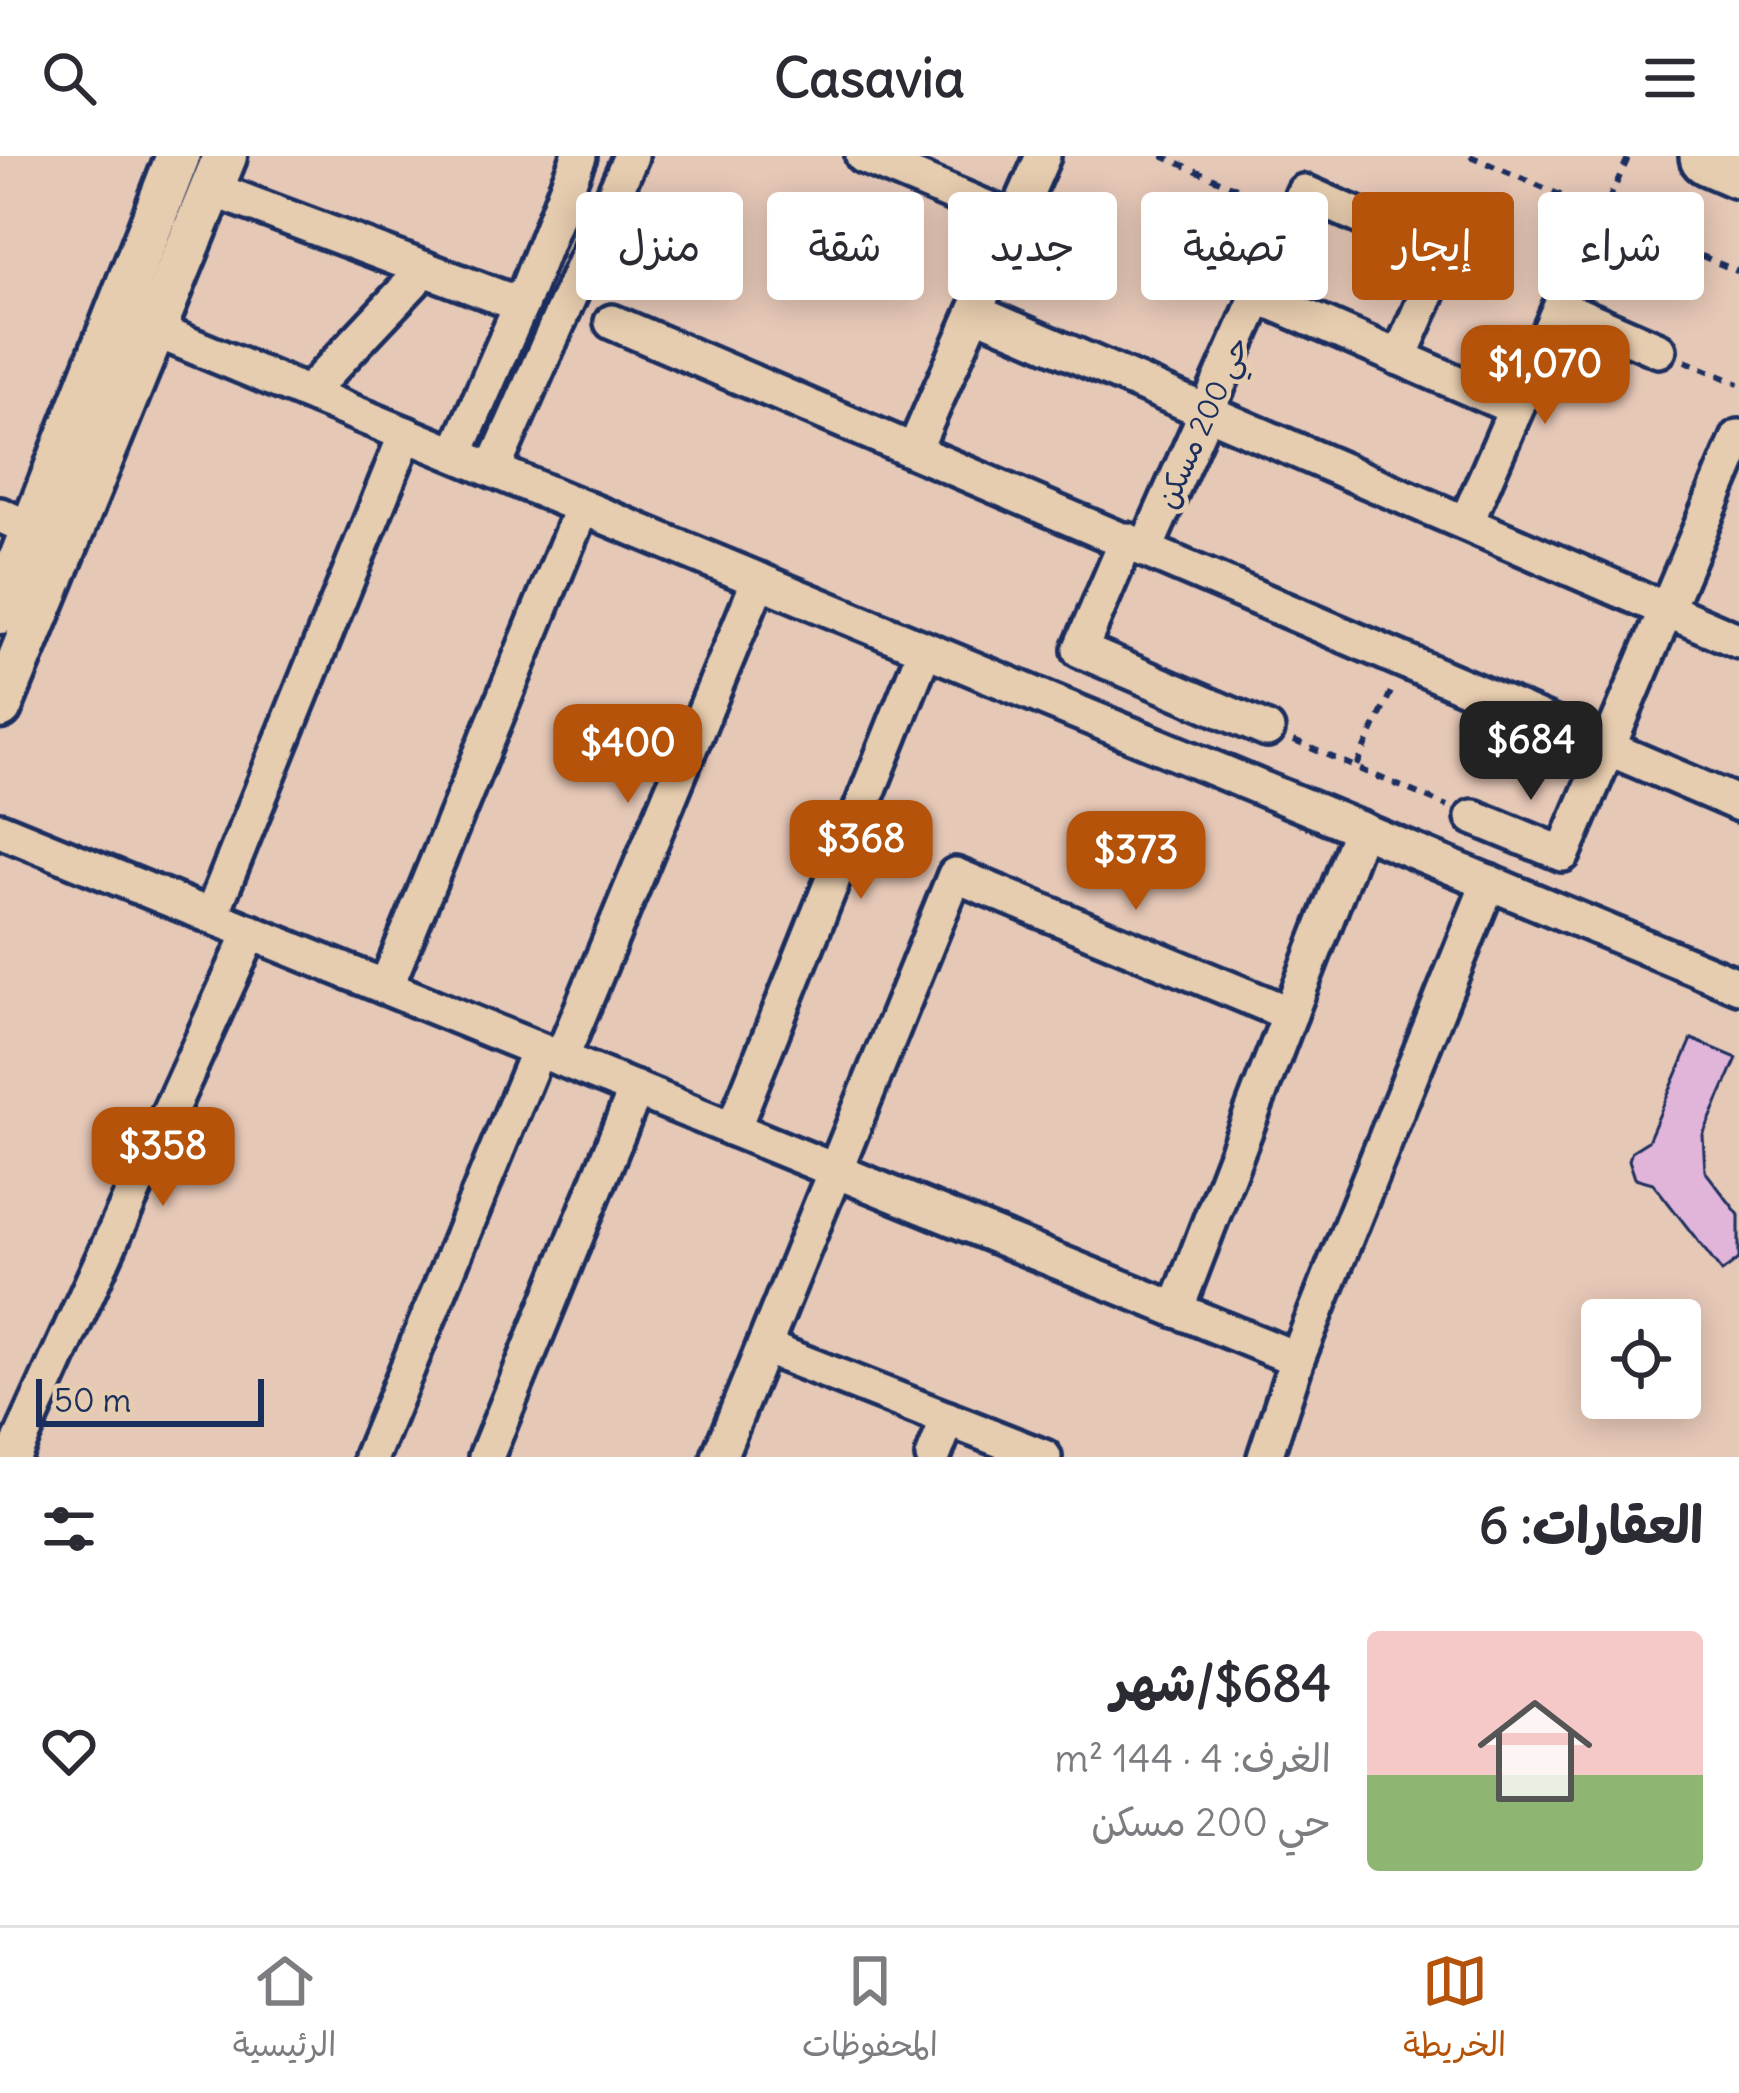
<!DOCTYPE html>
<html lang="ar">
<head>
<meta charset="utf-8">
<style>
	body { margin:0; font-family:Delius,"Playpen Sans Arabic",sans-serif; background:#f2f2f3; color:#2b2b33; direction:rtl; height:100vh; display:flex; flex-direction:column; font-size:45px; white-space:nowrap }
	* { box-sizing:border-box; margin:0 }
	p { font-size:39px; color:#7c7c81 }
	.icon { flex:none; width:66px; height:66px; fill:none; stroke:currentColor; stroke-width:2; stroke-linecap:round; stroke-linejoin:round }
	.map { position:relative; height:1301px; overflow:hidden; direction:ltr }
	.panel { display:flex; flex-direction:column; background:#fff; flex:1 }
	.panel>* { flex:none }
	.top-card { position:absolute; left:36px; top:36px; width:1668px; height:108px; direction:rtl; display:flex; gap:24px }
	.controls { position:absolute; left:1581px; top:1143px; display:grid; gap:24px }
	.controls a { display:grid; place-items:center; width:120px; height:120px; border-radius:12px; background:#fff; box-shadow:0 6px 30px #0003; font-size:60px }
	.scale { position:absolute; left:36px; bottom:30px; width:228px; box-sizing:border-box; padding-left:12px; border:6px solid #1b2f5e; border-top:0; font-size:33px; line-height:42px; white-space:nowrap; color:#1b2f5e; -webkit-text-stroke:9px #e7cdaf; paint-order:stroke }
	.price { position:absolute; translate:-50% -102px; padding:0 27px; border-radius:24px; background:#b45309; color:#fff; font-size:39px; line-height:78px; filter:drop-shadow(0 3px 6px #0008) }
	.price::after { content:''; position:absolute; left:50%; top:72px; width:36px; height:27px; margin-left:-18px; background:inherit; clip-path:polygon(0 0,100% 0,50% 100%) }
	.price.current { background:#222; color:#fff }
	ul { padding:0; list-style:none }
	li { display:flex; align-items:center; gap:36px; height:300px; padding:0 36px }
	li span { display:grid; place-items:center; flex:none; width:336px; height:240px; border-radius:12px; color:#555 }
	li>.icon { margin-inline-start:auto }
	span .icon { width:144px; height:144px; fill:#fffc; stroke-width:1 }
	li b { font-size:51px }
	h2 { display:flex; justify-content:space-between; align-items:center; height:144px; padding:0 36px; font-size:51px }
	.pill { padding:0 42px; border-radius:12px; background:#fff; box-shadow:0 6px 30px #0003; font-size:42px; line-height:108px }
	.pill.current { background:#b45309; color:#fff }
	header { display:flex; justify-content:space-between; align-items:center; height:156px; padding:0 36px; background:#fff; font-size:54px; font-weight:700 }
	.tab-bar { display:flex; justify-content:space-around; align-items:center; height:168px; border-top:3px solid #e1e1e2; background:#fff; font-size:33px; color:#7c7c81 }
	.tab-bar a { display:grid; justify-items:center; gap:6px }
	.tab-bar .current { color:#b45309 }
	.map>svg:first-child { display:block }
</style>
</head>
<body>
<header><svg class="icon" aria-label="menu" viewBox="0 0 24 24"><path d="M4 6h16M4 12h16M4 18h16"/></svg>Casavia<svg class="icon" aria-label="search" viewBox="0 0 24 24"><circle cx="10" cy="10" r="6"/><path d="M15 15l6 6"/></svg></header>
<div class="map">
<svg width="1739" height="1301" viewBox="0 0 1739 1301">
	<rect width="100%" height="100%" fill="#e6c8b7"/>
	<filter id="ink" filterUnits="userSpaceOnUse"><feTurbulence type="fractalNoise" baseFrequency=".00833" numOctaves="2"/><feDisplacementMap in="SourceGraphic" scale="24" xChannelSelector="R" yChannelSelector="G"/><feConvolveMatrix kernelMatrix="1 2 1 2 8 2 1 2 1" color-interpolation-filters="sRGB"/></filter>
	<g filter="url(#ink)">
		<!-- building -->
		<path fill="#e1b5d9" stroke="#1b2f5e" stroke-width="3" d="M1692 883 1737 902 1703 979 1705 1015 1739 1059V1103L1722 1116 1653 1027 1635 1022 1629 1004 1632 995 1648 985Z"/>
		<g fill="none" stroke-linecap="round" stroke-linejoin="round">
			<defs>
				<g id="minor">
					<path d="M863 0 1015 64"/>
					<path d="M212 33 521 149"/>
					<path d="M1258 140 1515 252"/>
					<path d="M975 156 1739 485"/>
					<path d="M612 166 1739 648"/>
					<path d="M157 175 1739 830"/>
					<path d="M308 237 425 113"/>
					<path d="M915 292 1043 0"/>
					<path d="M456 298 521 149 579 0"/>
					<path d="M493 314 631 0"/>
					<path d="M0 359 33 374"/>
					<path d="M1467 365 1560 151 1659 194"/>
					<path d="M1127 384 1080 494 1267 574"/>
					<path d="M1146 392 1304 36 1445 98 1399 202"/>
					<path d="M1473 661 1563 698 1739 281"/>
					<path d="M0 674 1297 1203"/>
					<path d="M211 760 406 278"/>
					<path d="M386 831 582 351"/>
					<path d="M561 903 759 424"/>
					<path d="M733 973 925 493"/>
					<path d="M1176 1154 1361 673"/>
					<path d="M764 1191 1044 1301"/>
					<path d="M13 1301 251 776"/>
					<path d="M371 1301 538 894"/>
					<path d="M486 1301 636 933"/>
					<path d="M719 1301 955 719 1290 858"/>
					<path d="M933 1301 948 1263"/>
					<path d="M1265 1301 1297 1203 1489 726"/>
				</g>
				<g id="tertiary">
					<path d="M0 456 178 0"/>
					<path d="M0 551 225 0"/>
				</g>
				<path id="trunk" d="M1709 0 1739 13"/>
			</defs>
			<!-- minor casing -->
			<use href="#minor" stroke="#1b2f5e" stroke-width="42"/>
			<!-- tertiary casing -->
			<use href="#tertiary" stroke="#1b2f5e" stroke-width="51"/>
			<!-- trunk casing -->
			<use href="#trunk" stroke="#1b2f5e" stroke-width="66"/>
			<!-- path -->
			<g stroke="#1b2f5e" stroke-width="6" stroke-dasharray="9 9" stroke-linecap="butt">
				<path d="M1162 0 1269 46"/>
				<path d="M1470 0 1739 116"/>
				<path d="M1571 126 1629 0"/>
				<path d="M1685 205 1739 228"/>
				<path d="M1294 585 1447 650"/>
				<path d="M1357 610 1394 529"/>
			</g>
			<!-- minor -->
			<use href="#minor" stroke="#e7cdaf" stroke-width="33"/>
			<!-- tertiary -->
			<use href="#tertiary" stroke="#e7cdaf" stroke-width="42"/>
			<!-- trunk -->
			<use href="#trunk" stroke="#e7cdaf" stroke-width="57"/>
		</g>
	</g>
	<g text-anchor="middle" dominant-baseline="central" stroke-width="9" stroke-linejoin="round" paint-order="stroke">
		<!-- street labels -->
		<g font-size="30" fill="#1b2f5e" stroke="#e7cdaf">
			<text transform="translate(1202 266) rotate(-66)">حي 200 مسكن</text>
		</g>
	</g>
</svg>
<div class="controls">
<a><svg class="icon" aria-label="locate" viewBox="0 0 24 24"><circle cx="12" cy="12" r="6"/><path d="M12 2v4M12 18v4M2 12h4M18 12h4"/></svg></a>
</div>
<div class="scale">50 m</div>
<b class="price" style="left:1545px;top:271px">$1,070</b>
<b class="price current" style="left:1531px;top:647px">$684</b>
<b class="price" style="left:628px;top:650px">$400</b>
<b class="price" style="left:861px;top:746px">$368</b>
<b class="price" style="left:1136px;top:757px">$373</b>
<b class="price" style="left:163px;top:1053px">$358</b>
<div class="top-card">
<a class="pill">شراء</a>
<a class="pill current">إيجار</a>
<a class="pill">تصفية</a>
<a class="pill">جديد</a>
<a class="pill">شقة</a>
<a class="pill">منزل</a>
</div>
</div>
<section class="panel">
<h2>العقارات: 6<svg class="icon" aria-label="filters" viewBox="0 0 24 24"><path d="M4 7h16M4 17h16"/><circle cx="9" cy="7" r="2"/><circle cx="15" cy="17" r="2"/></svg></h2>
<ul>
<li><span style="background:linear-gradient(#f6c9c9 60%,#8fb573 0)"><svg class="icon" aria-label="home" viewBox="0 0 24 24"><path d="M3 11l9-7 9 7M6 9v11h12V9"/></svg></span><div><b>$684/شهر</b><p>الغرف: 4 · 144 m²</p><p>حي 200 مسكن</p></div><svg class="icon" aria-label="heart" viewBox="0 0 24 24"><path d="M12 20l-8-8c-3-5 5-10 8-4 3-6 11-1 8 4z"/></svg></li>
</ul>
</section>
<nav class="tab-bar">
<a class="current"><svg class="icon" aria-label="map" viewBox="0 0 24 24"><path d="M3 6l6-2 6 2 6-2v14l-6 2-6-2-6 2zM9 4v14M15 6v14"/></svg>الخريطة</a>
<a><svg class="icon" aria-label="saved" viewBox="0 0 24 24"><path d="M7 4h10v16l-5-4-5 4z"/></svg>المحفوظات</a>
<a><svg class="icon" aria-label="home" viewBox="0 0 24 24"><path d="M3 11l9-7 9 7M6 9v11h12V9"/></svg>الرئيسية</a>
</nav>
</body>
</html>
